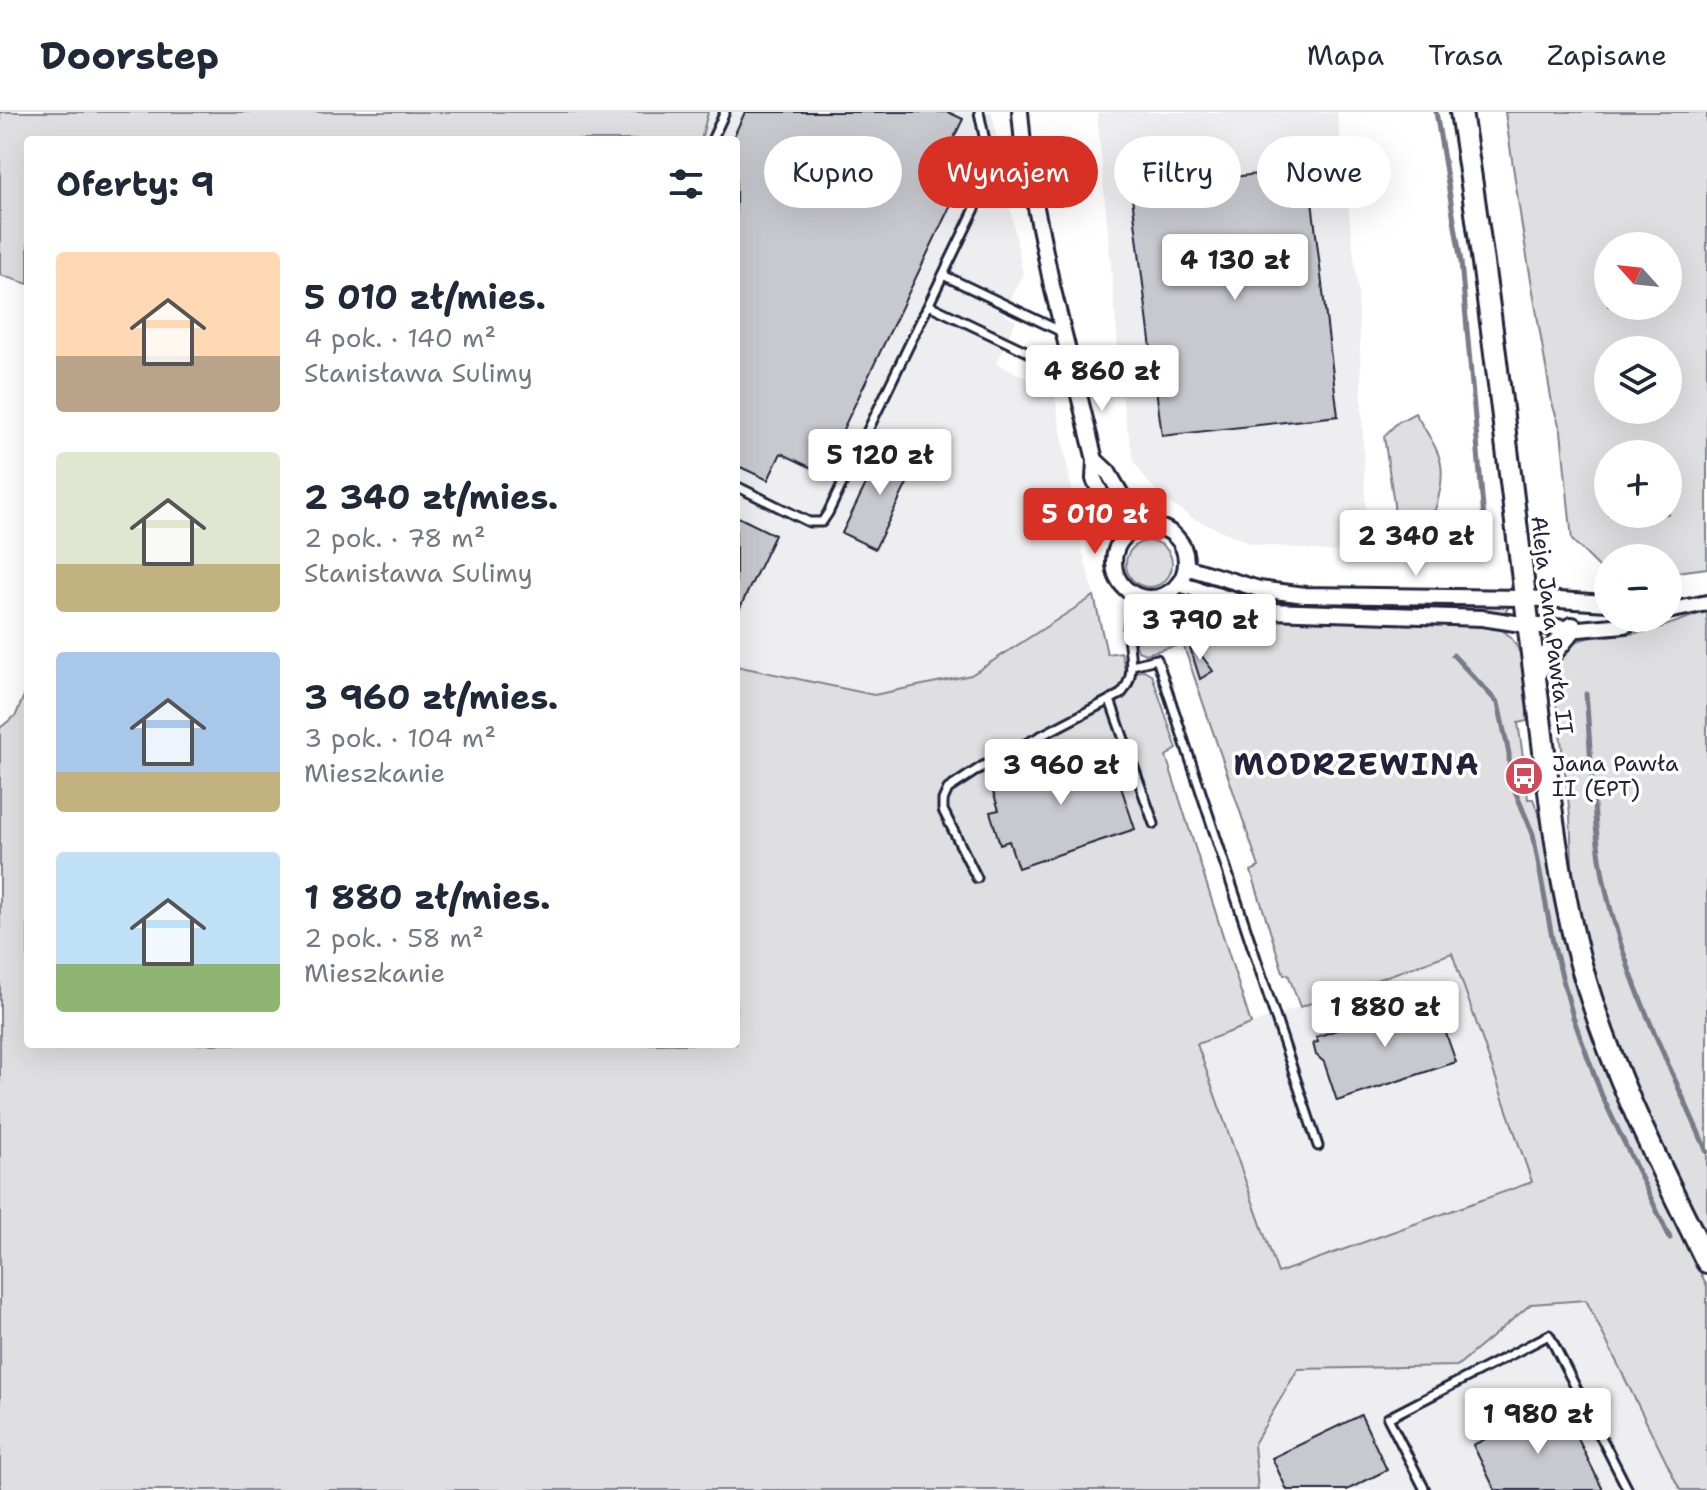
<!DOCTYPE html>
<html lang="pl">
<head>
<meta charset="utf-8">
<style>
	body { margin:0; font-family:"Shantell Sans",sans-serif; background:#f2f2f3; color:#1f2937; height:100vh; display:flex; flex-direction:column; font-size:30px; white-space:nowrap }
	* { box-sizing:border-box; margin:0 }
	p { font-size:26px; color:#747a83 }
	.icon { flex:none; width:44px; height:44px; fill:none; stroke:currentColor; stroke-width:2; stroke-linecap:round; stroke-linejoin:round }
	.map { position:relative; flex:1; overflow:hidden }
	.panel { position:absolute; left:24px; top:24px; width:716px; height:912px; display:flex; flex-direction:column; background:#fff; border-radius:8px; box-shadow:0 8px 32px #0002 }
	.panel>* { flex:none }
	.banner { position:absolute; left:764px; top:24px; width:760px; height:72px; display:flex; gap:16px }
	.needle { width:52px; rotate:297deg }
	.tools { position:absolute; left:1594px; top:120px; display:grid; gap:16px }
	.tools a { display:grid; place-items:center; width:88px; height:88px; border-radius:50%; background:#fff; box-shadow:0 8px 32px #0002; font-size:40px }
	.price { position:absolute; translate:-50% -68px; padding:0 18px; border-radius:8px; background:#fff; color:#222; font-size:26px; line-height:52px; filter:drop-shadow(0 2px 4px #0008) }
	.price::after { content:''; position:absolute; left:50%; top:48px; width:24px; height:18px; margin-left:-12px; background:inherit; clip-path:polygon(0 0,100% 0,50% 100%) }
	.price.current { background:#d93025; color:#fff }
	ul { padding:0; list-style:none }
	li { display:flex; align-items:center; gap:24px; height:200px; padding:0 32px }
	li span { display:grid; place-items:center; flex:none; width:224px; height:160px; border-radius:8px; color:#555 }
	li>.icon { margin-inline-start:auto }
	span .icon { width:96px; height:96px; fill:#fffc; stroke-width:1 }
	li b { font-size:34px }
	h2 { display:flex; justify-content:space-between; align-items:center; height:96px; padding:0 32px; font-size:34px }
	.pill { padding:0 28px; border-radius:36px; background:#fff; box-shadow:0 8px 32px #0002; font-size:28px; line-height:72px }
	.pill.current { background:#d93025; color:#fff }
	header { display:flex; align-items:center; gap:48px; box-sizing:border-box; height:112px; padding:0 40px; background:#fff; border-bottom:2px solid #e0e1e3 }
	header strong { font-size:38px }
	nav { display:flex; gap:44px; margin-inline-start:auto; font-size:28px }
	.map>svg:first-child { display:block }
</style>
</head>
<body>
<header>
<strong>Doorstep</strong>
<nav><a>Mapa</a><a>Trasa</a><a>Zapisane</a></nav>
</header>
<div class="map">
<svg width="1707" height="1378" viewBox="0 0 1707 1378">
	<rect width="100%" height="100%" fill="#fff"/>
	<filter id="ink" filterUnits="userSpaceOnUse"><feTurbulence type="fractalNoise" baseFrequency=".0125" numOctaves="2"/><feDisplacementMap in="SourceGraphic" scale="16" xChannelSelector="R" yChannelSelector="G"/><feConvolveMatrix kernelMatrix="1 2 1 2 8 2 1 2 1" color-interpolation-filters="sRGB"/></filter>
	<g filter="url(#ink)">
		<!-- built -->
		<g fill="#eeeef1">
			<path d="M708 0H992L1023 162 1004 202 1016 209 996 251 1054 279 1083 441 1094 484 971 563 874 583 736 554V28H702Z"/>
			<path d="M1111 0H1337L1358 177 1367 438 1359 442 1252 432 1192 406 1167 389 1148 370 1134 350 1124 299 1097 1Z"/>
			<path d="M1452 841 1532 1071 1278 1161 1197 931Z"/>
			<path d="M1587 1188 1680 1378H1258L1254 1332 1298 1257 1457 1254 1532 1192Z"/>
		</g>
		<!-- green -->
		<g fill="#dfdfe2" stroke="#80808e" stroke-width="2" fill-rule="evenodd">
			<path d="M0 0H708L701 28H28V172L0 163Z"/>
			<path d="M1505 0H1707V456L1668 461V446H1608V457H1601L1572 428 1561 319 1552 291 1522 115ZM1608 134H1668V194H1608ZM1608 238H1668V298H1608ZM1608 342H1668V402H1608Z"/>
			<path d="M1415 301C1439 341 1450 350 1435 398L1409 412V420L1395 423 1394 392 1384 324 1398 310Z"/>
			<circle cx="1149" cy="452" r="23"/>
			<path d="M1191 464 1242 479 1507 492 1509 495 1504 501 1282 495 1260 492 1189 468Z"/>
			<path d="M1094 484 1107 542 1121 540 1126 563 1144 558 1152 563 1177 637 1166 644 1251 912 1197 932 1278 1161 1532 1070 1452 841 1300 895 1288 862 1284 863 1251 759 1259 755 1183 532 1145 542 1138 539 1135 530 1134 515 1147 499 1183 485 1197 486 1252 503 1276 507 1491 512C1530 527 1526 572 1527 609L1518 611 1525 658H1521L1522 668H1526L1528 687H1533L1542 711 1568 845 1592 923 1634 1025 1707 1174V1378H1680L1586 1188 1531 1192 1457 1254 1298 1257 1254 1332 1258 1378H0V616L16 603 28 574V932H736V554L874 583 971 563Z"/>
			<path d="M1707 499V1131C1654 1021 1598 911 1576 790 1571 762 1572 734 1570 705 1566 661 1559 617 1554 572 1554 514 1602 528 1642 520 1664 516 1686 506 1707 499Z"/>
		</g>
		<g fill="none" stroke-linecap="round" stroke-linejoin="round">
			<!-- stream -->
			<g stroke="#7a7a88" stroke-width="5">
				<path d="M1402 431H1470L1484 407 1461 150 1436 0"/>
				<path d="M1453 543 1498 591 1509 642 1510 667 1533 722 1553 831 1573 905 1602 984 1670 1126"/>
				<path d="M1586 582C1592 648 1592 718 1607 783 1628 873 1671 956 1707 1040"/>
			</g>
		</g>
		<!-- building -->
		<g fill="#c8c8cf" stroke="#22223b" stroke-width="2">
			<path d="M745 0H948L963 7 932 71 956 82 822 361 781 341 768 368 736 353V28H732Z"/>
			<path d="M1308 56 1338 304 1162 324 1131 77Z"/>
			<path d="M885 333 918 349 875 437 842 421Z"/>
			<path d="M736 404 775 423 736 504Z"/>
			<path d="M1190 528 1213 559 1200 567 1188 529Z"/>
			<path d="M1107 633 1135 717 1018 756 1009 729 1000 732 990 700 999 698 990 671Z"/>
			<path d="M1441 888 1445 900 1442 910 1456 950 1337 989 1324 950 1316 943 1313 931 1318 930 1316 925 1359 910 1358 906 1390 895 1393 904Z"/>
			<path d="M1560 1290 1603 1378H1495L1473 1333Z"/>
			<path d="M1361 1303 1387 1358 1347 1378H1287L1272 1346Z"/>
		</g>
		<g fill="none" stroke-linecap="round" stroke-linejoin="round">
			<defs>
				<g id="lane">
					<path d="M712 28 725 0"/>
					<path d="M987 35 1023 32"/>
					<path d="M990 47 1025 39"/>
					<path d="M943 163 1060 219"/>
					<path d="M929 193 1051 251 1073 264 1142 254"/>
					<path d="M736 374 809 410H822L828 401 983 80 990 53 979 0"/>
					<path d="M1132 553 1157 547 1318 1034"/>
					<path d="M1110 588 1154 712"/>
					<path d="M977 766 943 698V688L948 677 983 654 1121 582C1137 563 1129 545 1128 522 1127 509 1132 497 1135 484"/>
					<path d="M1425 1378 1388 1306 1549 1223 1628 1378"/>
				</g>
				<g id="street">
					<path d="M1020 0 1023 32 1052 174 1095 348 1094 367 1122 426"/>
					<path d="M1095 348 1108 360 1140 415"/>
					<circle cx="1150" cy="450" r="36"/>
					<path d="M1186 455 1259 477 1305 483 1525 486 1608 491"/>
					<path d="M1179 472 1269 499 1482 506 1528 513 1579 517 1624 513 1643 506"/>
					<path d="M1668 499 1707 491"/>
				</g>
				<g id="secondary">
					<path d="M1461 0C1490 185 1511 372 1534 558 1547 657 1555 759 1582 856 1611 960 1660 1054 1707 1150"/>
					<path d="M1535 560 1572 516"/>
				</g>
			</defs>
			<!-- lane casing -->
			<use href="#lane" stroke="#22223b" stroke-width="13"/>
			<!-- street casing -->
			<use href="#street" stroke="#22223b" stroke-width="20"/>
			<!-- secondary casing -->
			<use href="#secondary" stroke="#22223b" stroke-width="26"/>
			<!-- lane -->
			<use href="#lane" stroke="#fff" stroke-width="7"/>
			<!-- street -->
			<use href="#street" stroke="#fff" stroke-width="14"/>
			<!-- secondary -->
			<use href="#secondary" stroke="#fff" stroke-width="20"/>
		</g>
	</g>
	<!-- icons -->
	<defs>
		<symbol id="bus-disc" viewBox="-11 -11 22 22"><circle r="9.5" fill="#d1495b" stroke="#fff"/><path d="M-5-6H5V4H4V6H2V4H-2V6H-4V4H-5ZM-3.5-4V0h7V-4ZM-3.5 1.2v1.5H-2V1.2ZM2 1.2v1.5H3.5V1.2Z" fill="#fff"/></symbol>
	</defs>
	<g fill-rule="evenodd">
		<use href="#bus-disc" x="1502" y="642" width="44" height="44"/>
	</g>
	<g text-anchor="middle" dominant-baseline="central" stroke-width="7" stroke-linejoin="round" paint-order="stroke">
		<!-- street labels -->
		<g font-size="22" fill="#22223b" stroke="#fff">
			<text transform="translate(1552 513) rotate(83)">Aleja Jana Pawła II</text>
		</g>
		<!-- poi labels -->
		<g font-size="22" fill="#22223b" stroke="#fff" text-anchor="start">
			<text x="1552" y="651">Jana Pawła<tspan x="1552" dy="25">II (EPT)</tspan></text>
		</g>
		<!-- district labels -->
		<g font-size="30" font-weight="bold" letter-spacing="2" fill="#22223b" stroke="#fff">
			<text x="1357" y="652">MODRZEWINA</text>
		</g>
	</g>
</svg>
<div class="tools">
<a><svg class="needle" viewBox="-14 -14 28 28"><path d="M0-13l5 13h-10z" fill="#e53935"/><path d="M0 13l5-13h-10z" fill="#747a83"/></svg></a>
<a><svg class="icon" aria-label="layers" viewBox="0 0 24 24"><path d="M12 4l9 5-9 5-9-5zM3 14l9 5 9-5"/></svg></a>
<a>+</a>
<a>−</a>
</div>
<b class="price" style="left:1235px;top:190px">4 130 zł</b>
<b class="price" style="left:1102px;top:301px">4 860 zł</b>
<b class="price" style="left:880px;top:385px">5 120 zł</b>
<b class="price current" style="left:1095px;top:444px">5 010 zł</b>
<b class="price" style="left:1416px;top:466px">2 340 zł</b>
<b class="price" style="left:1200px;top:550px">3 790 zł</b>
<b class="price" style="left:1061px;top:695px">3 960 zł</b>
<b class="price" style="left:1385px;top:937px">1 880 zł</b>
<b class="price" style="left:1538px;top:1344px">1 980 zł</b>
<div class="banner">
<a class="pill">Kupno</a>
<a class="pill current">Wynajem</a>
<a class="pill">Filtry</a>
<a class="pill">Nowe</a>
</div>
<section class="panel">
<h2>Oferty: 9<svg class="icon" aria-label="filters" viewBox="0 0 24 24"><path d="M4 7h16M4 17h16"/><circle cx="9" cy="7" r="2"/><circle cx="15" cy="17" r="2"/></svg></h2>
<ul>
<li><span style="background:linear-gradient(#ffd9b3 65%,#b9a48a 0)"><svg class="icon" aria-label="home" viewBox="0 0 24 24"><path d="M3 11l9-7 9 7M6 9v11h12V9"/></svg></span><div><b>5 010 zł/mies.</b><p>4 pok. · 140 m²</p><p>Stanisława Sulimy</p></div></li>
<li><span style="background:linear-gradient(#dfe7d0 70%,#c2b280 0)"><svg class="icon" aria-label="home" viewBox="0 0 24 24"><path d="M3 11l9-7 9 7M6 9v11h12V9"/></svg></span><div><b>2 340 zł/mies.</b><p>2 pok. · 78 m²</p><p>Stanisława Sulimy</p></div></li>
<li><span style="background:linear-gradient(#a9c7e8 75%,#c2b280 0)"><svg class="icon" aria-label="home" viewBox="0 0 24 24"><path d="M3 11l9-7 9 7M6 9v11h12V9"/></svg></span><div><b>3 960 zł/mies.</b><p>3 pok. · 104 m²</p><p>Mieszkanie</p></div></li>
<li><span style="background:linear-gradient(#bfe0f5 70%,#8fb573 0)"><svg class="icon" aria-label="home" viewBox="0 0 24 24"><path d="M3 11l9-7 9 7M6 9v11h12V9"/></svg></span><div><b>1 880 zł/mies.</b><p>2 pok. · 58 m²</p><p>Mieszkanie</p></div></li>
</ul>
</section>
</div>
</body>
</html>
